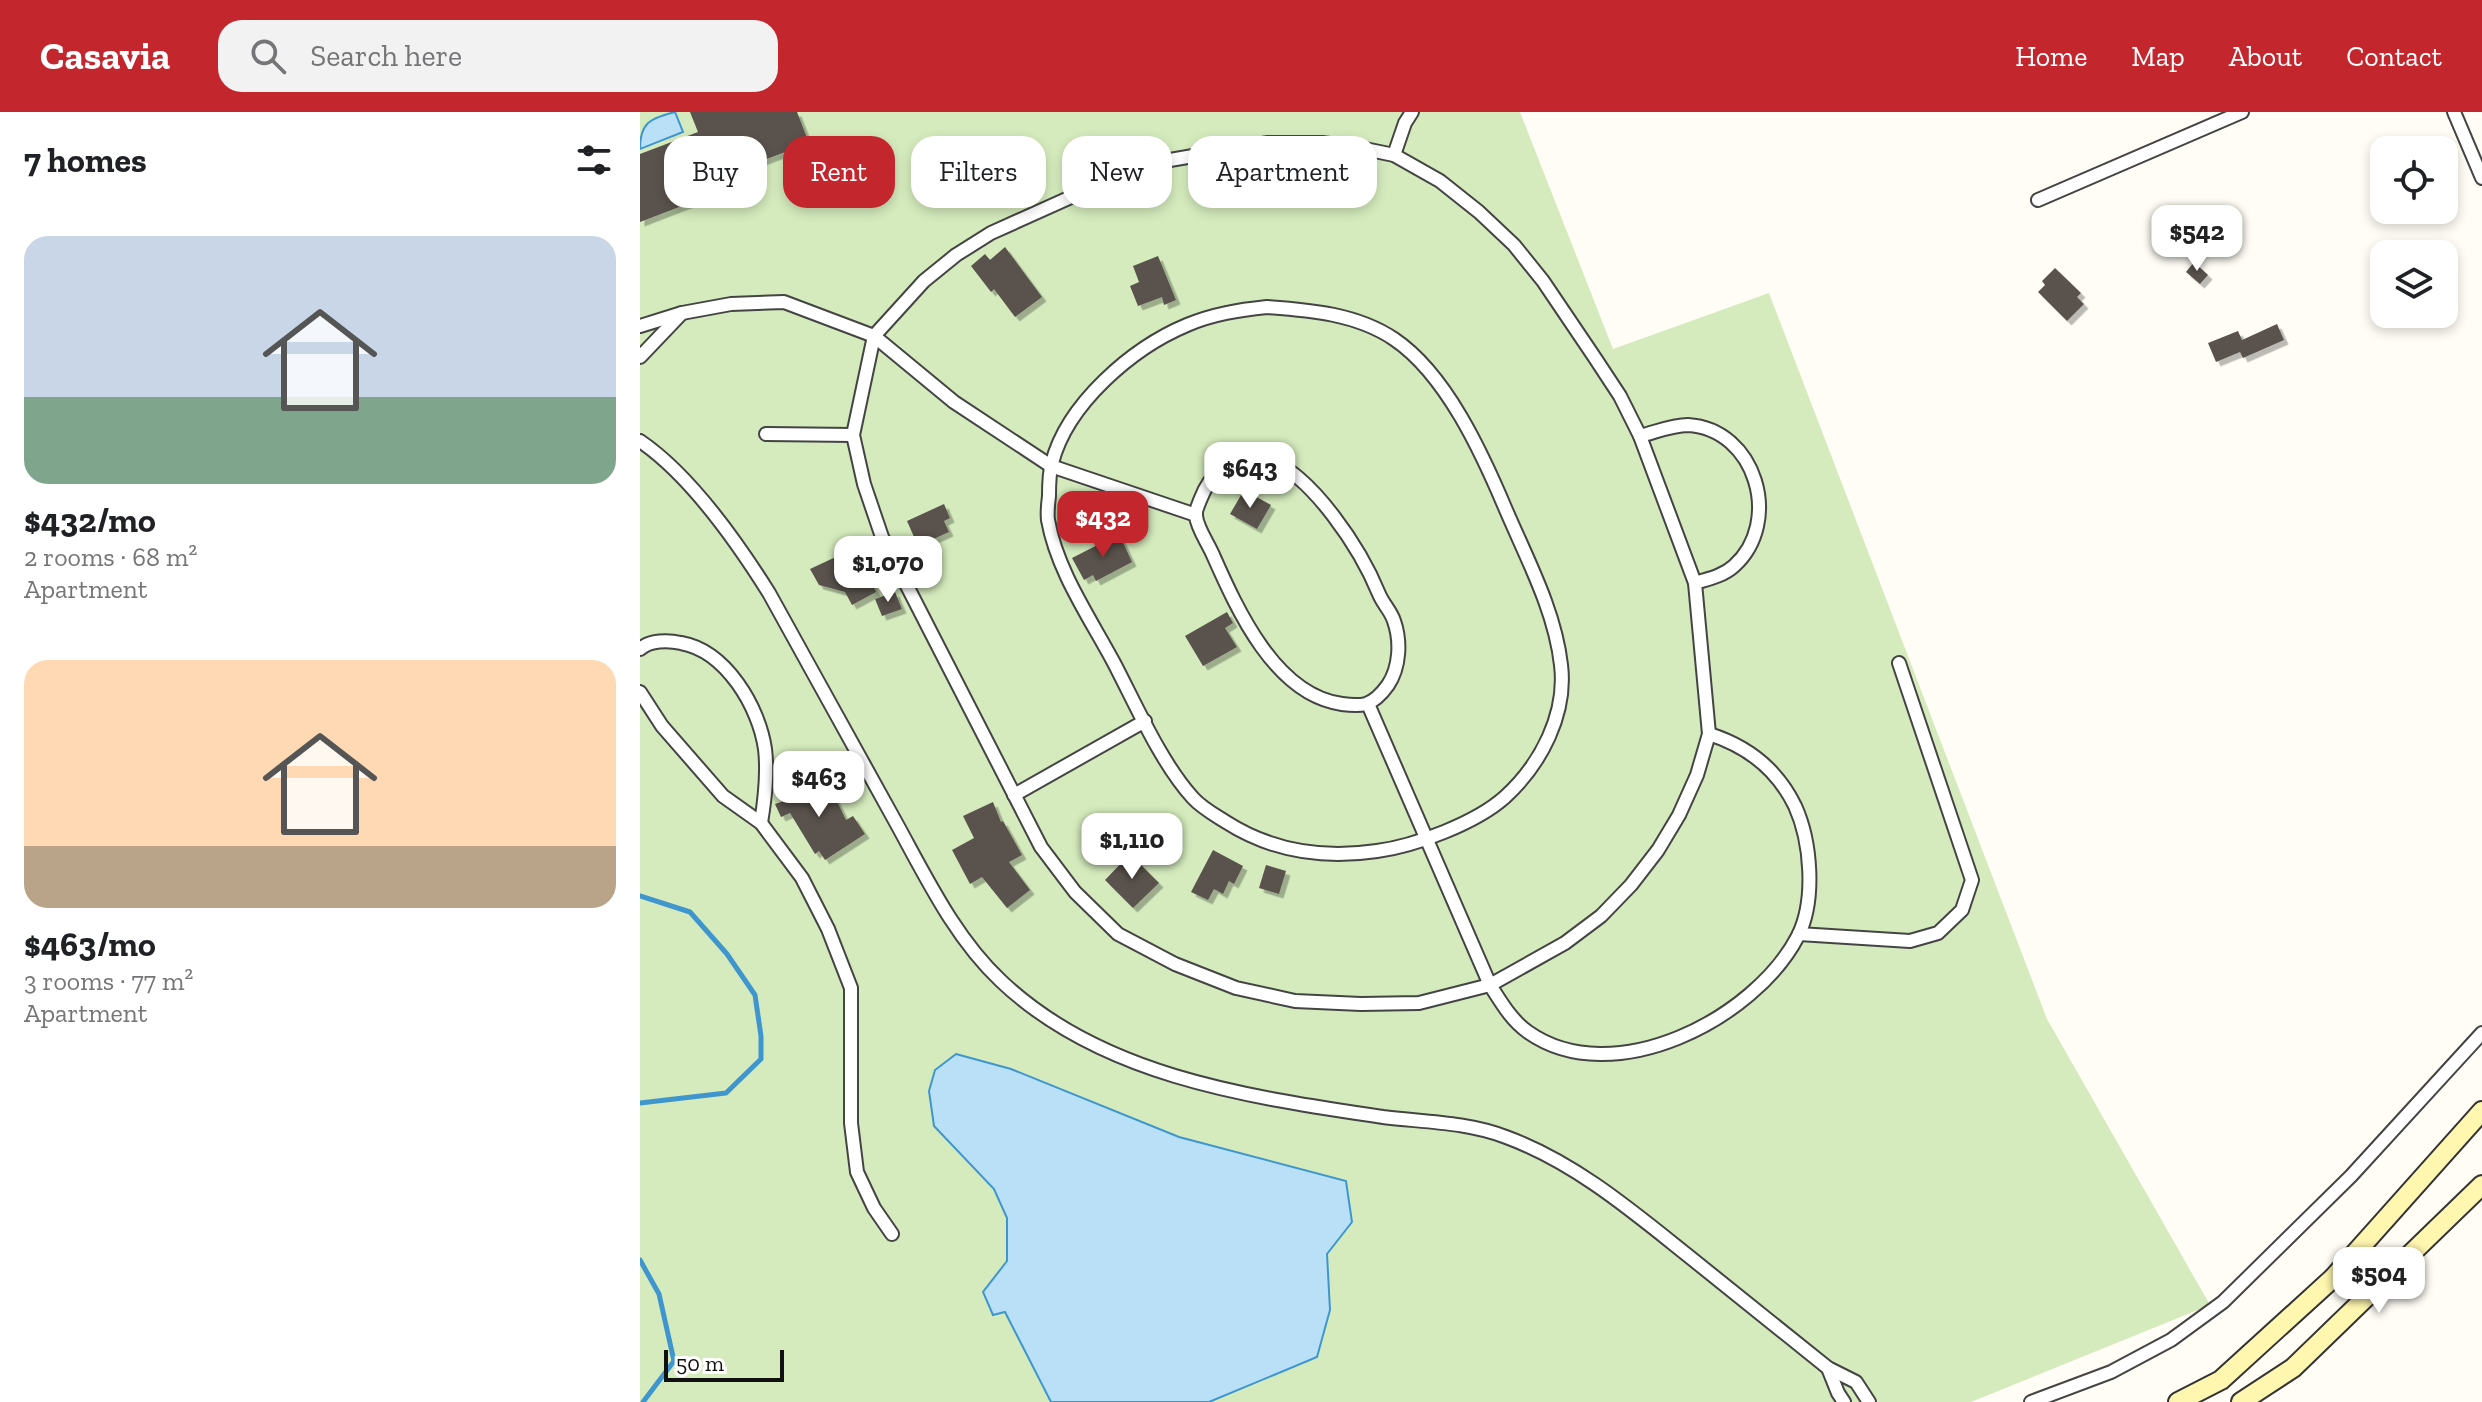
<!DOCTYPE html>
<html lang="en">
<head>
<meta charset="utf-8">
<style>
	body { margin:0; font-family:"Zilla Slab",serif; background:#f2f2f2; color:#202124; height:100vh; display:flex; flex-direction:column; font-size:30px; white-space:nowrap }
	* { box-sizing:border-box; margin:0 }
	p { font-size:26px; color:#757577 }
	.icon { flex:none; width:44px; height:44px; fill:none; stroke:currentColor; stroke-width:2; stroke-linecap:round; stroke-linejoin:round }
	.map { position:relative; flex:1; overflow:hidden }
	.sheet { display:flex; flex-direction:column; background:#fff; width:640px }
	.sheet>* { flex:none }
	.banner { position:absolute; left:24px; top:24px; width:760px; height:72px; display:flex; gap:16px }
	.tools { position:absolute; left:1730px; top:24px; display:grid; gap:16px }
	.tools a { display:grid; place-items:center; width:88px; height:88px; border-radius:16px; background:#fff; box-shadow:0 4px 12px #0003; font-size:40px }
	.scale { position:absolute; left:24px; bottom:20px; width:120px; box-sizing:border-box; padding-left:8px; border:4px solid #111; border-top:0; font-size:22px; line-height:28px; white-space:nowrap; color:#111; -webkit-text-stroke:6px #fff; paint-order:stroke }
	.price { position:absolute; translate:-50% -68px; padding:0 18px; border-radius:16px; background:#fff; color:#222; font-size:26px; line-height:52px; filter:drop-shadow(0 2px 4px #0008) }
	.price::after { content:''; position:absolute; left:50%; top:48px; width:24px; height:18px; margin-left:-12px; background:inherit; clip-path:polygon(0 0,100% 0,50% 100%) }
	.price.on { background:#c4262e; color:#fff }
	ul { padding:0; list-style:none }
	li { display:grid; align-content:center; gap:16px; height:424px; padding:0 24px }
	li span { display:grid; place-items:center; height:248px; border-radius:24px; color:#555 }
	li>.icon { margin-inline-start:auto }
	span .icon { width:144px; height:144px; fill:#fffc; stroke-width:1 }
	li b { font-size:34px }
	h2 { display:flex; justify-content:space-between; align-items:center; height:96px; padding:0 24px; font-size:34px }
	.chip { padding:0 28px; border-radius:24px; background:#fff; box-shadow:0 4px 12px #0003; font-size:28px; line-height:72px }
	.chip.on { background:#c4262e; color:#fff }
	header { display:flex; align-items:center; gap:48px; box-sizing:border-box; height:112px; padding:0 40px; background:#c4262e; color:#fff }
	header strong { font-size:38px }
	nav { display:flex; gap:44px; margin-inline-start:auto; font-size:28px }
	.search { width:560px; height:72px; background:#f2f2f2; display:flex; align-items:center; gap:20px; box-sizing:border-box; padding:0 28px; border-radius:24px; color:#757577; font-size:30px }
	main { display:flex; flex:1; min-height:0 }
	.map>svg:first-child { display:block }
</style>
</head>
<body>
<header>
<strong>Casavia</strong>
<div class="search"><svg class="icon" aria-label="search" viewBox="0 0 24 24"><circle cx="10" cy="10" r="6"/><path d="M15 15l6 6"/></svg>Search here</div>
<nav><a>Home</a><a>Map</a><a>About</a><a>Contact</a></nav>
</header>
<main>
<section class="sheet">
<h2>7 homes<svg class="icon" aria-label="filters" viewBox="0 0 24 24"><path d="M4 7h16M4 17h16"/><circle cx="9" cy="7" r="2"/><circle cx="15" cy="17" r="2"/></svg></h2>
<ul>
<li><span style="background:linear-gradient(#c9d6e8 65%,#7fa58c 0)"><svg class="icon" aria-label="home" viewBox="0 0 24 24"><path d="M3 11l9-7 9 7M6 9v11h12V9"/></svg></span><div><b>$432/mo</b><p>2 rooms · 68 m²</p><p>Apartment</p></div></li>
<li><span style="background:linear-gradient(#ffd9b3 75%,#b9a48a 0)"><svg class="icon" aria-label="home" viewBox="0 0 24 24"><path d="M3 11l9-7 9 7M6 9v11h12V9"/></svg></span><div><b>$463/mo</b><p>3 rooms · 77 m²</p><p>Apartment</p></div></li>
</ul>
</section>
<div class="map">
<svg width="1842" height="1290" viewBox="0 0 1842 1290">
	<defs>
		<filter id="shadow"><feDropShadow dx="4.5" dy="4.5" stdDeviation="0" flood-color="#0004"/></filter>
	</defs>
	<rect width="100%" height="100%" fill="#fffdf5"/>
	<!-- green -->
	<path fill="#d5ebbd" d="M0 0H880L973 237 1129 181 1407 907 1570 1193 1331 1290H0Z"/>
	<!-- water -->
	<g fill="#b9e0f7" stroke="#3f96cf" stroke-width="2">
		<path d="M35 0 43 20 0 37C0 11 10 6 35 0Z"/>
		<path d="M316 942 371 957 539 1025 706 1069 712 1110 687 1142 690 1198 677 1245 569 1290H411L365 1200 353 1203 343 1180 367 1149V1106L354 1077 294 1014 289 979 295 958Z"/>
	</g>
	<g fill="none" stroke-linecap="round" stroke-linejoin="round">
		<!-- stream -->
		<g stroke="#3f96cf" stroke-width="5">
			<path d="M0 784 50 800 87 842 115 883 121 924V947L86 981 0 991"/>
			<path d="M0 1148 19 1182 34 1249 3 1290"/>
		</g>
	</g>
	<!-- building -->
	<g fill="#5a524d" filter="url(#shadow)">
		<path d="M50 0H157L169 31 81 64 86 77 0 110V42L58 20Z"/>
		<path d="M365 135 402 185 375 205 354 177 351 180 331 154 345 142 350 148Z"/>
		<path d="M518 144 536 188 524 193 522 185 498 194 490 174 499 170 493 154Z"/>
		<path d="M1554 150 1568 163 1560 172 1546 160Z"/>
		<path d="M1415 156 1441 181 1437 185 1444 192 1427 209 1398 180 1405 173 1402 169Z"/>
		<path d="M1637 212 1644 228 1603 246 1600 240 1576 250 1568 231 1598 219 1602 228Z"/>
		<path d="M604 378 631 393 617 417 590 402Z"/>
		<path d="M304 392 310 406 304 409 309 420 278 434 267 409Z"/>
		<path d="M479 422 492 450 456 469 453 463 444 468 432 446Z"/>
		<path d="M215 436 236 480 212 493 205 480 179 473 170 457Z"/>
		<path d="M255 480 262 497 242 504 235 487Z"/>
		<path d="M587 500 593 511 585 516 597 535 563 554 545 524Z"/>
		<path d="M158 670 162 679 170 675 174 682 190 675 206 708 213 704 225 722 185 748 179 739 175 742 150 701 141 705 135 692 144 689 139 679Z"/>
		<path d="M353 690 361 710 363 709 382 743 369 750 390 778 367 796 342 765 330 772 312 738 334 726 323 704Z"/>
		<path d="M573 738 603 754 594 772 589 769 583 782 574 777 568 788 551 780Z"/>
		<path d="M490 742 519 771 493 796 465 768Z"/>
		<path d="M626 753 646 759 639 782 619 776Z"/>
	</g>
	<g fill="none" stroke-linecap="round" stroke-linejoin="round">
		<defs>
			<g id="street">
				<path d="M1814 0 1842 66"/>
				<path d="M628 31H682L720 36 754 43 800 69 839 100 874 133 903 169 955 246 980 284 1000 324 1055 471 1069 622 1057 663 1039 703 1018 738 991 773 961 804 925 831 850 873 779 891 721 892 655 889 596 876 535 852 478 822 435 780 401 735 242 425 224 372 213 323 234 224 284 169 316 143 351 121 460 72 530 48Z"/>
				<path d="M754 43 765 11 772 0"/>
				<path d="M1398 88 1602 0"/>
				<path d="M627 195C670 198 717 202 754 227 806 262 842 341 866 398 887 447 915 499 921 553 927 602 901 652 865 685 836 711 775 734 737 739 683 747 633 740 586 710 575 703 562 696 553 686 521 651 496 593 474 551 450 506 417 459 408 408 407 400 408 392 409 384 409 373 409 361 412 351 427 292 492 236 547 213 573 202 599 198 627 195Z"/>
				<path d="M0 214 42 201 91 192 144 190 234 224 314 290 411 354 556 403"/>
				<path d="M0 245 42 201"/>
				<path d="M126 322 213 323"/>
				<path d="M1000 324C1016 320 1032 313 1048 313 1116 317 1143 410 1094 454 1083 464 1068 467 1055 471"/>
				<path d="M0 329C50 363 97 430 129 481 171 556 212 632 254 707 285 763 314 825 361 869 462 965 610 985 743 1005 784 1010 827 1010 866 1025 934 1050 991 1098 1046 1142 1094 1180 1141 1218 1188 1256L1216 1270 1229 1290"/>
				<path d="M608 344C613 344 621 344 626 346 673 363 721 438 739 482 743 492 751 499 754 509 761 529 760 555 748 573 743 580 735 589 726 592 718 594 709 593 702 592 635 583 597 497 573 443 568 431 557 416 556 404 555 399 559 391 561 386 570 363 584 352 608 344Z"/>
				<path d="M0 537C10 528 28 528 41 531 86 539 119 595 125 637 128 662 125 686 121 711"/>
				<path d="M0 580 22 614 83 684 121 711 162 766 188 817 211 876V1011L217 1060 234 1096 252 1122"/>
				<path d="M728 592 850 873C861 890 871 908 888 920 973 980 1115 907 1158 824 1176 788 1171 729 1155 694 1137 657 1107 634 1069 622"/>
				<path d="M374 683 505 609"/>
				<path d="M1159 822 1270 829 1298 821 1322 798 1332 768 1259 551"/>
				<path d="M1188 1256 1198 1281 1204 1290"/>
				<path d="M1391 1290 1471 1260 1531 1228 1583 1190 1711 1064 1842 921"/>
			</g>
			<g id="secondary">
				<path d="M1538 1290 1581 1268 1693 1166 1842 999"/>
				<path d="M1601 1290 1653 1256 1842 1073"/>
			</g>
		</defs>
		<!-- street casing -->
		<use href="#street" stroke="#444" stroke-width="16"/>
		<!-- secondary casing -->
		<use href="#secondary" stroke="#333" stroke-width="22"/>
		<!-- street -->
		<use href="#street" stroke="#fff" stroke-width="12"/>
		<!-- secondary -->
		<use href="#secondary" stroke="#fff6b0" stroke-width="18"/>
	</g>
</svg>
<div class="tools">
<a><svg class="icon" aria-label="locate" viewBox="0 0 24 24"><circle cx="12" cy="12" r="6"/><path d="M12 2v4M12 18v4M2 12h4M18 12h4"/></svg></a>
<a><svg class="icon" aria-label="layers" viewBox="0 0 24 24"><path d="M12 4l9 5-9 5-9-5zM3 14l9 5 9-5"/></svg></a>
</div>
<div class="scale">50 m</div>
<b class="price" style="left:1557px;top:161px">$542</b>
<b class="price" style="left:610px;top:398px">$643</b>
<b class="price on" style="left:463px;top:447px">$432</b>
<b class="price" style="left:248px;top:492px">$1,070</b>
<b class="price" style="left:179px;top:707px">$463</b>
<b class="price" style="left:492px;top:769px">$1,110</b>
<b class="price" style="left:1739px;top:1203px">$504</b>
<div class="banner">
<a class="chip">Buy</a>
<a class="chip on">Rent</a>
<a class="chip">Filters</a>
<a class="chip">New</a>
<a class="chip">Apartment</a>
</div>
</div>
</main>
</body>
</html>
